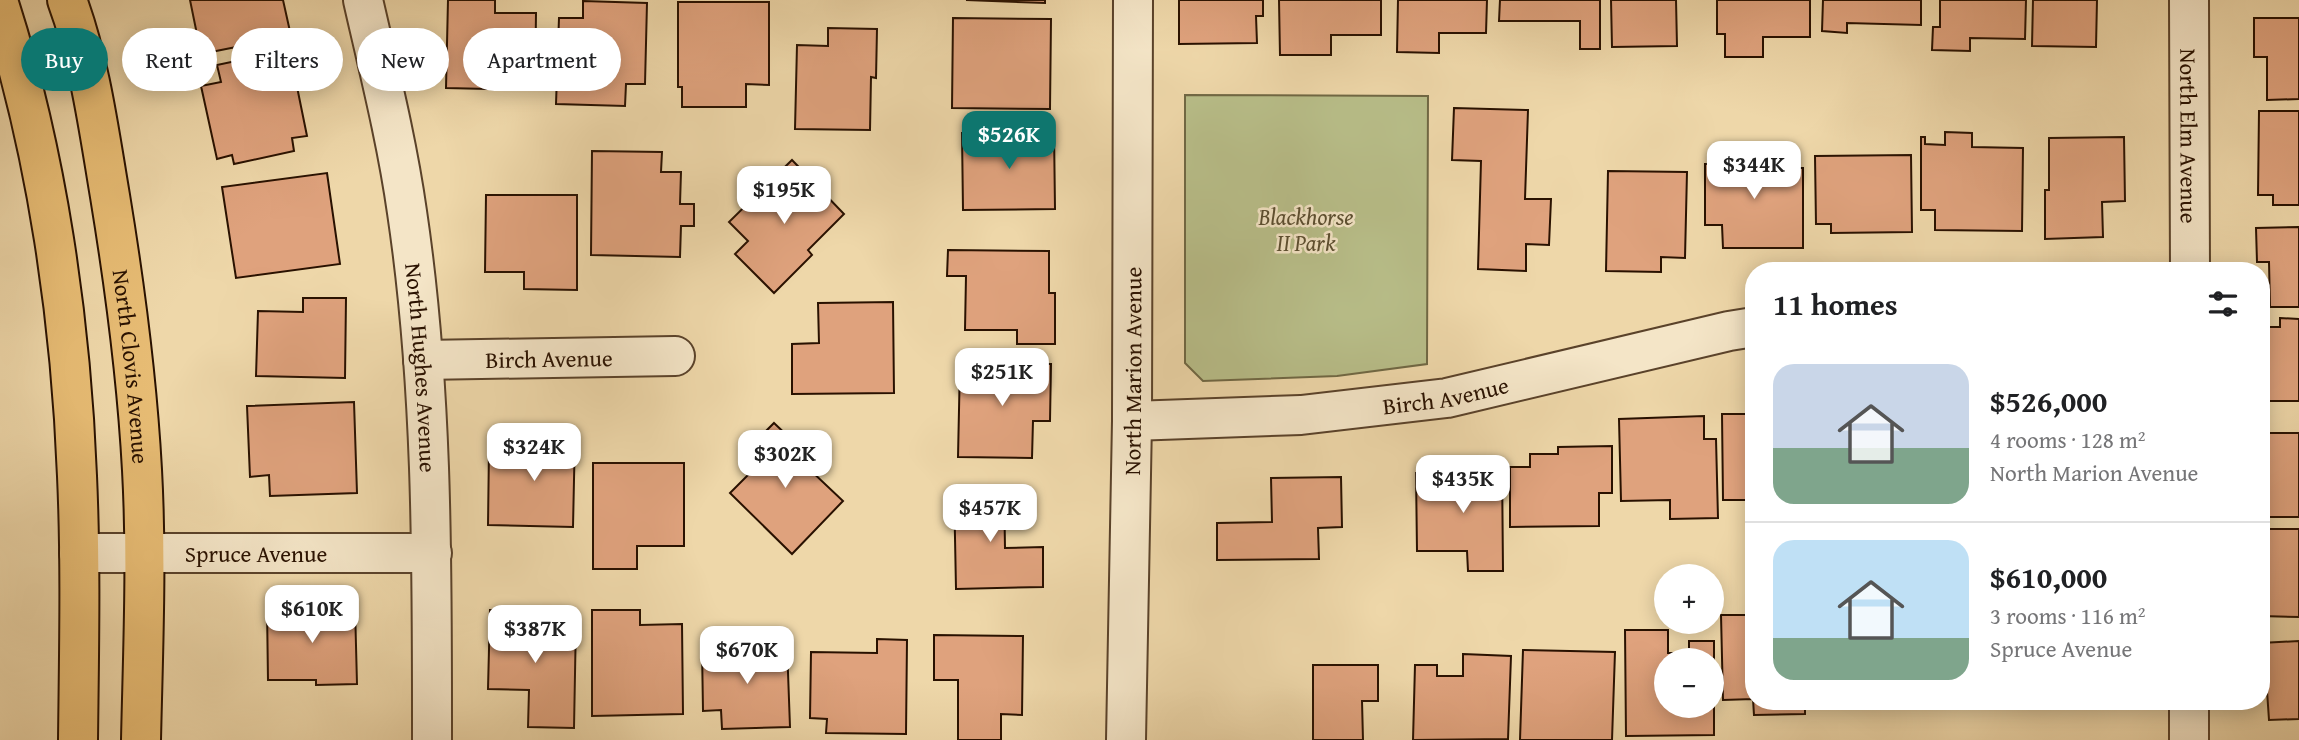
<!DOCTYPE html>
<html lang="en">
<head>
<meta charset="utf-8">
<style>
	body { margin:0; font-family:"Gentium Book Plus",serif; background:#f2f2f2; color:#202124; height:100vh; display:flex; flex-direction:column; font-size:26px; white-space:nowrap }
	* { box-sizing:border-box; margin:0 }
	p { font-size:23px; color:#757577 }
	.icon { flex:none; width:38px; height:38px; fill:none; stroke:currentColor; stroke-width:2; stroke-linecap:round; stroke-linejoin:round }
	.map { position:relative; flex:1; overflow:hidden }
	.drawer { position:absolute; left:1745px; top:262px; width:525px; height:448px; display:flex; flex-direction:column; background:#fff; border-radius:28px; box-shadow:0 4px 18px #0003 }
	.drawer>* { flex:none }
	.top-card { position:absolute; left:21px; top:28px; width:665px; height:63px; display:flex; gap:14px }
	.tools { position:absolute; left:1654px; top:564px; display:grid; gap:14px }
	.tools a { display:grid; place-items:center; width:70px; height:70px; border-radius:50%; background:#fff; box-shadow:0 4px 18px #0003; font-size:35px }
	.price { position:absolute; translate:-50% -60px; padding:0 16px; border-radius:14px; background:#fff; color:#222; font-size:23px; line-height:46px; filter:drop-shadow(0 2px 4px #0008) }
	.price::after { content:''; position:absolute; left:50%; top:42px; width:21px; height:16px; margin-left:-10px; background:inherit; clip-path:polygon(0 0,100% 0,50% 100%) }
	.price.selected { background:#0f766e; color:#fff }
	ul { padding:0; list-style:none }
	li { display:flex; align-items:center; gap:21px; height:175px; padding:0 28px }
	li+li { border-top:2px solid #e0e0e0 }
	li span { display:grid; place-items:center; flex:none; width:196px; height:140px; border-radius:21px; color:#555 }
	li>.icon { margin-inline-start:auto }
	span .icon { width:84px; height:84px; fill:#fffc; stroke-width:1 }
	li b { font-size:30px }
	h2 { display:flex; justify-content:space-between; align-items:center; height:84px; padding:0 28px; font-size:30px }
	.pill { padding:0 24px; border-radius:32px; background:#fff; box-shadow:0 4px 18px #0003; font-size:24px; line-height:63px }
	.pill.selected { background:#0f766e; color:#fff }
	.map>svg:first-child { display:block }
</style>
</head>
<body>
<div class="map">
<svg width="2299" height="740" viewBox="0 0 2299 740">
	<rect width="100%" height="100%" fill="#eed7a9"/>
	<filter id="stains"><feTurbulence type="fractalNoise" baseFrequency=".00286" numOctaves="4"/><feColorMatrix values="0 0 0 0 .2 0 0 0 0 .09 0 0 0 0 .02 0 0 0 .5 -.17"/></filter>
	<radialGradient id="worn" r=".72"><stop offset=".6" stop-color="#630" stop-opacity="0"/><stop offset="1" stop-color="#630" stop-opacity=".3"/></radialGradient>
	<!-- green -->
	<path fill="#b8be89" stroke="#706844" stroke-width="2" d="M1185 95 1428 96 1427 364 1337 376 1203 381 1185 363Z"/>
	<!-- building -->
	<g fill="#dfa27d" stroke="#291100" stroke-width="2" fill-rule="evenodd">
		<path d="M190 0H283L291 36 201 54Z"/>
		<path d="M448 0H495V13H536L535 90 446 88Z"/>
		<path d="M966 0H1045V3Z"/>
		<path d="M1179 0H1263V16H1256L1257 43 1179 44Z"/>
		<path d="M1279 0H1381V35H1331V55H1280Z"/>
		<path d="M1398 0H1487L1486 33H1439V53L1397 52Z"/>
		<path d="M1500 0H1600V49H1580V21H1499Z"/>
		<path d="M1611 0H1676L1677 46 1612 47Z"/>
		<path d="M1717 0H1810V37H1763V57H1725V34H1717Z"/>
		<path d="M1823 0H1921V25L1847 23V33L1822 31Z"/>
		<path d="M1940 0H2026L2025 39 1970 38V51L1932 50 1933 27H1940Z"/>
		<path d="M2033 0H2097L2096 47 2032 46Z"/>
		<path d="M583 1 647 3 645 84H626L625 106 556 104 559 18H583Z"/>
		<path d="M678 2H769V85L746 84V107H682V87H678Z"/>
		<path d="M953 18 1051 19 1050 109 952 108Z"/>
		<path d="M2254 18H2299V99L2267 100V57H2254Z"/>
		<path d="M828 28 877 29 876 78 871 77 870 130 795 129 797 45 828 46Z"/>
		<path d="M279 52 285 79 295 77 307 136 292 138 294 151 234 164 232 155 217 159 201 86 221 82 217 65Z"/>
		<path d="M1454 108 1528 110 1525 199H1551L1549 245 1526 244V271L1478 269 1481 161 1452 160Z"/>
		<path d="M2259 111H2299V205H2273V195H2258Z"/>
		<path d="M1054 131 1055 209 963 210 962 133Z"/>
		<path d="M1945 132 1972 133V147L2023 148 2022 231 1935 230V210H1921V137H1925V144L1945 145Z"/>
		<path d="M2124 137 2125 201 2102 202 2103 237 2045 239V190H2049V138Z"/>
		<path d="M1717 144H1755V168H1803V248H1723L1722 225H1705V164H1717Z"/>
		<path d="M592 151 662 152 661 172H681L680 204H694V226H681L680 257 591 255Z"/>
		<path d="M1911 155 1912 232 1831 233V224H1816L1815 156Z"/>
		<path d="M792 160 844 214 808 250 812 255 774 293 735 254 748 241 729 222Z"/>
		<path d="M1608 171 1687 172 1685 258 1661 257V272L1606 271Z"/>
		<path d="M327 173 340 264 236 278 222 187Z"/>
		<path d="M486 195H577V290L524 289V272H485Z"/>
		<path d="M2299 227V307H2270L2269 262H2257L2256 228Z"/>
		<path d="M948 250 1049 251V293H1055V344H1017V330H965L966 276H947Z"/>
		<path d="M303 298H346L345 378 256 376 258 311 303 312Z"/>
		<path d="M893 302 894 393 792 394V344L819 343 818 303Z"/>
		<path d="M2280 318 2299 319V401H2261V327H2280Z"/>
		<path d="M960 363 1051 364 1050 421H1033L1032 458 958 457Z"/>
		<path d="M1751 399H1754V500H1723L1722 414H1752Z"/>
		<path d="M354 402 357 493 270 496 269 475 250 477 247 406Z"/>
		<path d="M1704 416V439H1716L1718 518 1670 519V500L1621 501 1619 419Z"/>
		<path d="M774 423 814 461 808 468 843 501 792 554 730 493 761 462 748 449Z"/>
		<path d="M530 432 575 433 573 527 488 525 489 449 530 450Z"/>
		<path d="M2261 433H2299V517H2269V477H2261Z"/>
		<path d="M1612 446V493H1599V526L1510 527V467H1530V454H1558V447Z"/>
		<path d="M593 463H684V546H637V569H593Z"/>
		<path d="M1475 463H1502L1503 571H1468L1467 551H1417L1416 473 1475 472Z"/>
		<path d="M1341 477 1342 527 1318 528 1319 559 1217 560V523L1272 522 1271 478Z"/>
		<path d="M1004 485 1005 548 1043 547V587L956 589 954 486Z"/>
		<path d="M2261 529H2299V617L2261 616Z"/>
		<path d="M355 607 357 684 316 685V680H268L267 608Z"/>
		<path d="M490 610 518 611V619L576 620 574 728 528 727 529 690 488 689Z"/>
		<path d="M592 610H640V625L682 624 683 714 592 716Z"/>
		<path d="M1721 615H1754V702H1805V714L1754 715 1753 699 1723 700Z"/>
		<path d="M1625 630H1668V653H1689V641H1714V735L1626 736ZM1666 660H1712V705H1666Z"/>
		<path d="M934 635 1023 636 1022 715 1001 714V740H958V680H934Z"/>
		<path d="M877 639 907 640 906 734 826 733 827 719 810 718 811 652 877 653Z"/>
		<path d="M2299 641V719L2269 720 2266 676H2261V643Z"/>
		<path d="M787 645 790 727 722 729 721 710 703 711 702 648Z"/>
		<path d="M1523 650 1615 652 1612 740H1520Z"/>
		<path d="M1463 654 1511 656 1508 739 1413 740 1415 665H1437V676H1463Z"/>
		<path d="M1313 665H1378V701H1362L1363 740H1313Z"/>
		<path d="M1847 702H1896V707L1847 708Z"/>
	</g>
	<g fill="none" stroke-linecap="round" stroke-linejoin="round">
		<defs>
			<g id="minor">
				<path id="s1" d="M363 0C379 70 397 141 407 212 433 386 432 564 432 740"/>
				<path id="s2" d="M2189 0 2190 271"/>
				<path id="s3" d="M423 360 675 356"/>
				<path id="s4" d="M1132 421 1301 415 1447 398 1729 331 1754 327"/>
				<path id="s5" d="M79 553H432"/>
				<path id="s6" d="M1126 740 1132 421 1133 0"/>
				<path d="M2189 740V702"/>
			</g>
			<g id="major">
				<path id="s7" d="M67 0C90 62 99 131 110 196 125 287 137 378 142 470 147 560 143 650 141 740"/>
				<path d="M0 7C47 154 71 321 77 476 81 564 79 652 78 740"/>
			</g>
		</defs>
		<!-- minor casing -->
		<use href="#minor" stroke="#5a422a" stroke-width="42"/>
		<!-- major casing -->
		<use href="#major" stroke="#291100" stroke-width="42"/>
		<!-- minor -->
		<use href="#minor" stroke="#f4e5c7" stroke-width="38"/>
		<!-- major -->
		<use href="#major" stroke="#e7bc74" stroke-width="38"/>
	</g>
	<g text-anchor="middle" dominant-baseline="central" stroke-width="5" stroke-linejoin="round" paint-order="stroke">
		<!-- street labels -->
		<g font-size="23" fill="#291100" stroke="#f4e5c7">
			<text stroke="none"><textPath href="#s2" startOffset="136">North Elm Avenue</textPath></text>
			<text stroke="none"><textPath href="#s3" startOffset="126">Birch Avenue</textPath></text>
			<text stroke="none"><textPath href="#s7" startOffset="373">North Clovis Avenue</textPath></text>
			<text stroke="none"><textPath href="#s1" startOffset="373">North Hughes Avenue</textPath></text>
			<text stroke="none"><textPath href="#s6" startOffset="369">North Marion Avenue</textPath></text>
			<text stroke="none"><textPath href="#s4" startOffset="315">Birch Avenue</textPath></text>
			<text stroke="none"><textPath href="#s5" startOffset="177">Spruce Avenue</textPath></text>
		</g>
		<!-- park labels -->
		<g font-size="23" font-style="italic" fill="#5b4e30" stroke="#f4e5c7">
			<text x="1306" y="216">Blackhorse<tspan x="1306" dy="26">II Park</tspan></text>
		</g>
	</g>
	<rect width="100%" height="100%" filter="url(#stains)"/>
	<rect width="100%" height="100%" fill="url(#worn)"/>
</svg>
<div class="tools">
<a>+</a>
<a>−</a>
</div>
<b class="price selected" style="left:1009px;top:171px">$526K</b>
<b class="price" style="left:1754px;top:201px">$344K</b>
<b class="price" style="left:784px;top:226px">$195K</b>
<b class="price" style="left:1002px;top:408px">$251K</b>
<b class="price" style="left:534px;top:483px">$324K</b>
<b class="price" style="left:785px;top:490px">$302K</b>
<b class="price" style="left:1463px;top:515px">$435K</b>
<b class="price" style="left:990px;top:544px">$457K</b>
<b class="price" style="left:312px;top:645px">$610K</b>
<b class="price" style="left:535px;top:665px">$387K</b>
<b class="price" style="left:747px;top:686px">$670K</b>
<div class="top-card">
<a class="pill selected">Buy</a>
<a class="pill">Rent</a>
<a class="pill">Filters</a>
<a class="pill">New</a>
<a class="pill">Apartment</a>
</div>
<section class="drawer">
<h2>11 homes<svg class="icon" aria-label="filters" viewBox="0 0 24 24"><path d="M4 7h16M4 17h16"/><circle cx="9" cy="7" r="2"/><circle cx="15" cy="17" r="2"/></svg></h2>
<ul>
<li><span style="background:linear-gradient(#c9d6e8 60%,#7fa58c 0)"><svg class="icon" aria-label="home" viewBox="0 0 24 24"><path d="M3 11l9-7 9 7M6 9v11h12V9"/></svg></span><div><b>$526,000</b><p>4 rooms · 128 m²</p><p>North Marion Avenue</p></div></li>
<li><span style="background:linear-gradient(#bfe0f5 70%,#7fa58c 0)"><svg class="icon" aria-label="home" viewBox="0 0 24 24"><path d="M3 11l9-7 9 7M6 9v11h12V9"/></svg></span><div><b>$610,000</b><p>3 rooms · 116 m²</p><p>Spruce Avenue</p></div></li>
</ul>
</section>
</div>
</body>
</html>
